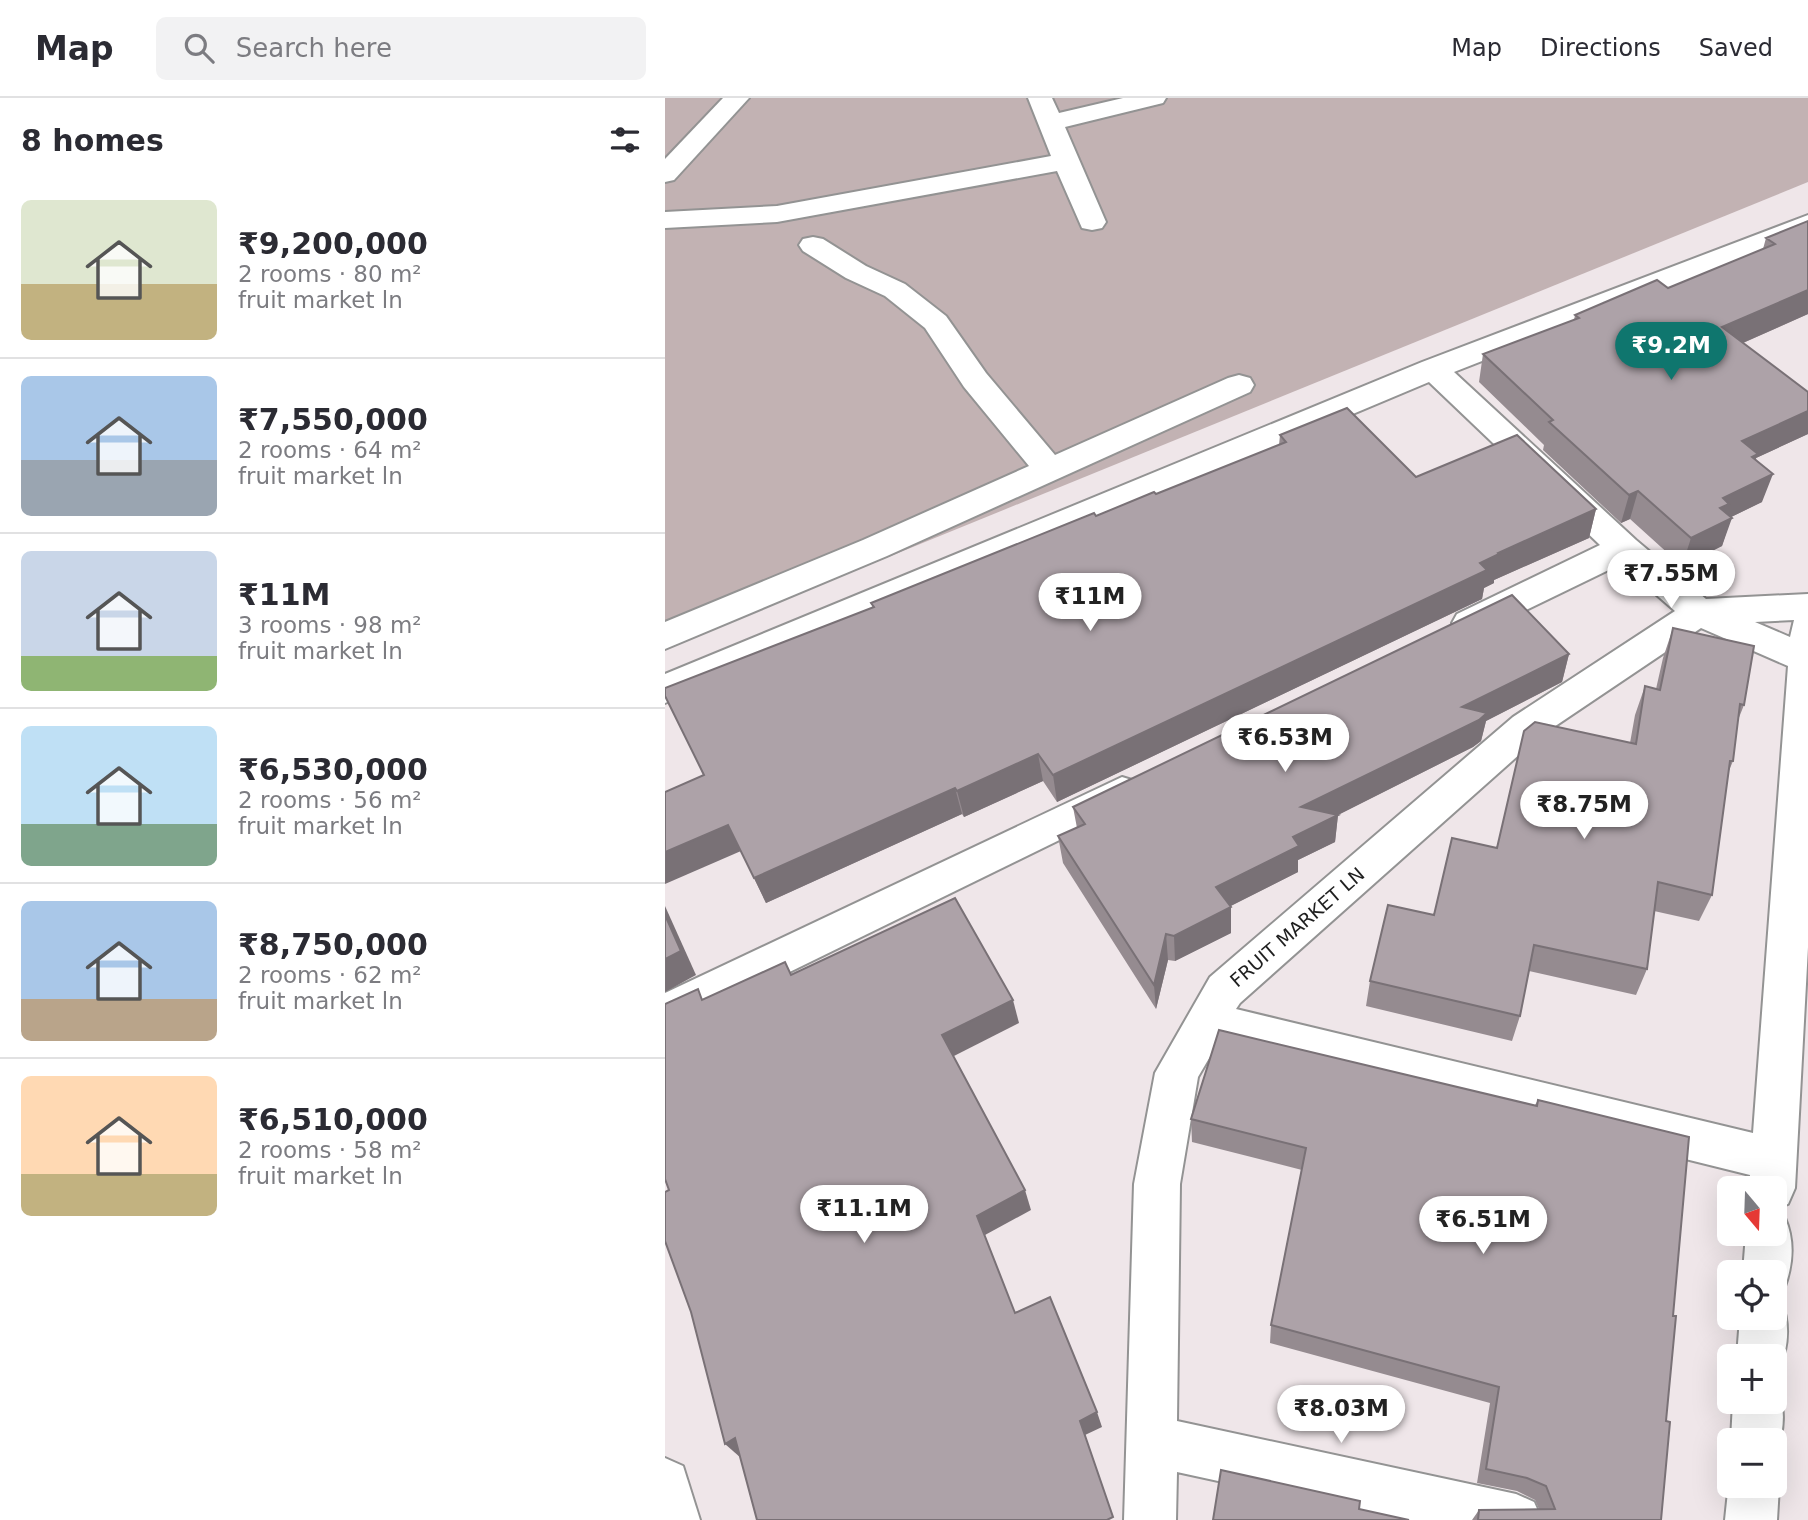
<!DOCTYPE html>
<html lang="en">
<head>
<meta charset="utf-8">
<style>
	body { margin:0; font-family:"DejaVu Sans",sans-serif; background:#f2f2f3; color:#2b2b33; height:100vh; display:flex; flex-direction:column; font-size:26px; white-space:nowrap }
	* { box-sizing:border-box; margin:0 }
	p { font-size:23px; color:#7c7c81 }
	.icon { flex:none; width:38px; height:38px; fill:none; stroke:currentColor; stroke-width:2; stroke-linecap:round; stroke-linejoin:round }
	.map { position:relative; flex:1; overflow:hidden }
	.sheet { display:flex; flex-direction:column; background:#fff; width:665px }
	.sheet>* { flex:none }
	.needle { width:46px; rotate:161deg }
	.controls { position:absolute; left:1052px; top:1078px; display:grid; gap:14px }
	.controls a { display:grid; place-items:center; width:70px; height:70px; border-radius:10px; background:#fff; box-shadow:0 7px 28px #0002; font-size:35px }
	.price { position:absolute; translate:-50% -60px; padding:0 16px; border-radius:24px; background:#fff; color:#222; font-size:23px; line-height:46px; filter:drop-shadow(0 2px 4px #0008) }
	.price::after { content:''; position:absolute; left:50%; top:42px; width:21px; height:16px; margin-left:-10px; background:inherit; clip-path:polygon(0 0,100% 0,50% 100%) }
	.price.on { background:#0f766e; color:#fff }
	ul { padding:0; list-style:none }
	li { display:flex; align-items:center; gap:21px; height:175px; padding:0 21px }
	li+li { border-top:2px solid #e1e1e2 }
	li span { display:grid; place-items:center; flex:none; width:196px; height:140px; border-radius:10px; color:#555 }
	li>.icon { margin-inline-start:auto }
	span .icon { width:84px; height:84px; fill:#fffc; stroke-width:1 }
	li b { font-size:30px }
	h2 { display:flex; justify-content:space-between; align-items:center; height:84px; padding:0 21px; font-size:30px }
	header { display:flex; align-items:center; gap:42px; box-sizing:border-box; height:98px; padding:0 35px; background:#fff; border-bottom:2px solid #e1e1e2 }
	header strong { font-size:33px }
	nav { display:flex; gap:38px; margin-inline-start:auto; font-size:24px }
	.search { width:490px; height:63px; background:#f2f2f3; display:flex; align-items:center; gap:18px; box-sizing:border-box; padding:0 24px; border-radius:10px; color:#7c7c81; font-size:26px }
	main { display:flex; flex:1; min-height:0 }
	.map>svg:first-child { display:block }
</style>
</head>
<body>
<header>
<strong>Map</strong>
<div class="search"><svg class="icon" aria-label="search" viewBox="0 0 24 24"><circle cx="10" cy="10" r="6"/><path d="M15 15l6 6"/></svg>Search here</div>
<nav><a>Map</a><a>Directions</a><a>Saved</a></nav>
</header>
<main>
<section class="sheet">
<h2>8 homes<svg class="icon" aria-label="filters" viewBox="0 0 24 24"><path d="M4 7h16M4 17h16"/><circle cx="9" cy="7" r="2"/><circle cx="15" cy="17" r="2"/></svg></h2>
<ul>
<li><span style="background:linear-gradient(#dfe7d0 60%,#c2b280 0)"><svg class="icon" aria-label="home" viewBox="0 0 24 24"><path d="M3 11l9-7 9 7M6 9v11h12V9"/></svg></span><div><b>₹9,200,000</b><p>2 rooms · 80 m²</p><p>fruit market ln</p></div></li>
<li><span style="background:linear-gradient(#a9c7e8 60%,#9aa5b1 0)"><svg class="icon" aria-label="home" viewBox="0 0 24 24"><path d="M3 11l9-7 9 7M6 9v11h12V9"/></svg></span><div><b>₹7,550,000</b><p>2 rooms · 64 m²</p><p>fruit market ln</p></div></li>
<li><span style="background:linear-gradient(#c9d6e8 75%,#8fb573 0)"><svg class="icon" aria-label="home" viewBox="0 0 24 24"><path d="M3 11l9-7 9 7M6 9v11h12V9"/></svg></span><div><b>₹11M</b><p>3 rooms · 98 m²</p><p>fruit market ln</p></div></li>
<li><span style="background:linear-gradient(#bfe0f5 70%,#7fa58c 0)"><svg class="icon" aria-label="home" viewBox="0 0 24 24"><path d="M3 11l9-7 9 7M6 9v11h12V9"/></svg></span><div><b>₹6,530,000</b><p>2 rooms · 56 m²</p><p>fruit market ln</p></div></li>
<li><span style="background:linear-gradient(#a9c7e8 70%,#b9a48a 0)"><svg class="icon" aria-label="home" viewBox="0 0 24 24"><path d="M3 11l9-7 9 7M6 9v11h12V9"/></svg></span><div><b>₹8,750,000</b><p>2 rooms · 62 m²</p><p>fruit market ln</p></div></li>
<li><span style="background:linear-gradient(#ffd9b3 70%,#c2b280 0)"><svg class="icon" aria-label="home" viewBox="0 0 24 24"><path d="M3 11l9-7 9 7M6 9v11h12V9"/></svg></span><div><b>₹6,510,000</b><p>2 rooms · 58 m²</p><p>fruit market ln</p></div></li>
</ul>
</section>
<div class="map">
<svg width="1143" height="1422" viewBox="0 0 1143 1422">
	<rect width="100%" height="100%" fill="#efe6e9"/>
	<!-- construction -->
	<path fill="#c2b2b3" d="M0 0H1143V84L0 550Z"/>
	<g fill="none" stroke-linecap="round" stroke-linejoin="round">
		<defs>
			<g id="minor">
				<path d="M58 0H84L9 82 0 84V61Z"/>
				<path d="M363 0H387L394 15 458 0H501L498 5 400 29 441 124 437 130 427 132 417 130 392 73 112 124 0 130V114L112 108 386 58Z"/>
				<path d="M1143 117V135L789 274 971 442 1041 501 1143 496V849L1130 1090 1123 1106 1110 1111V1090H1084L1085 1077 553 945 533 979 515 1086 512 1323 851 1396 869 1404 877 1422H732L512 1374 511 1422H459L469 1086 490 975 545 879 848 619 1010 513 956 466 816 534 804 538 792 534 787 525 792 516 935 447 764 284 0 605V576L757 264ZM1129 522 1125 539 1090 524ZM1036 530 1123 568 1088 1035 571 911 575 905 874 639Z"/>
				<path d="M148 139 158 141 201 168 240 186 281 218 321 275 390 357 563 280 574 277 585 280 589 287 585 294 222 458 0 551V524L198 442 364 368 299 289 260 230 220 198 181 180 138 153 134 147 138 141Z"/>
				<path d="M457 679 470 683 476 694 470 705 0 935V895Z"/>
				<path d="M1110 1115 1120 1120C1130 1143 1128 1167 1119 1191L1110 1194V1174H1078L1081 1136H1110Z"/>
				<path d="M1110 1200 1116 1203C1126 1227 1123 1251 1113 1275L1110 1277V1258H1072L1075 1220H1110Z"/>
				<path d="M1110 1286C1122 1307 1119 1336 1110 1358V1342H1066L1068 1304H1110Z"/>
				<path d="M0 1360 18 1368 35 1422H0Z"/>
				<path d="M1110 1378 1114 1388 1112 1422H1060L1064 1384V1388H1110Z"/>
			</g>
		</defs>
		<!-- minor casing -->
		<use href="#minor" stroke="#939393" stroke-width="4"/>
		<!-- minor -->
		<use href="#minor" fill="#fff" fill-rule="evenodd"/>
	</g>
	<!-- wall -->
	<g fill="#958b90">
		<path d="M1143 123V216L1078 245 1143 294V336L1091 360 1097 404 1066 419 1057 448 1017 468 965 421 956 425 878 352 879 347 814 284 818 256 909 222 910 217 1003 190 1098 151 1101 140Z"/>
		<path d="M615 337 751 379 931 411 924 440 829 482V485L819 490 817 501 392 704 378 683 299 719 297 716 101 805 39 677 208 510 206 505 431 418 491 396 614 347Z"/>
		<path d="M1008 530 1079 607 1073 622 1068 663 1063 675 1047 797 1034 823 989 813 982 871 971 897 864 873 855 918 847 943 701 908 705 883 769 817 831 750 965 645 970 617 980 588 991 591 998 560Z"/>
		<path d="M904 556 897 584 821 623 816 643 808 649 673 717 670 744 633 762V774L565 808 566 835 510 863 503 862 491 911 398 765 393 738 412 730 408 709Z"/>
		<path d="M873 1002 1008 1218 1001 1323 996 1422H807L814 1412 874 1411 870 1402 852 1393 812 1385 825 1305 605 1245 606 1227 637 1072 527 1044 526 1021 870 1007Z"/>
	</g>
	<!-- shaded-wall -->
	<g fill="#797176">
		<path d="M1143 192V216L1048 258 1057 229Z"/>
		<path d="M1143 313V336L1091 360 1083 384 1077 343Z"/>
		<path d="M1108 376 1097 404 1058 423 1067 420 1057 448 1017 468 1026 440 1058 400Z"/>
		<path d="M973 393 965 421 956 425 964 397Z"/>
		<path d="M931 411 924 440 829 482V485L819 490 817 501 392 704 388 677 815 465 833 455Z"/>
		<path d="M904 556 897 584 821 623 816 643 808 649 655 726 673 717 670 744 633 762V774L552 815 551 789 628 739 636 709 797 609Z"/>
		<path d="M373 656 378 683 299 719 292 693Z"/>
		<path d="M290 690 297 716 101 805 89 780Z"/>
		<path d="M63 727 76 753 0 786V754Z"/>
		<path d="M0 808 31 877 0 894Z"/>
		<path d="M566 809V835L510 863 509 838Z"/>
		<path d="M501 836 503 862 491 911 489 887Z"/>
		<path d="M348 902 354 925 285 960 277 937Z"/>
		<path d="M360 1092 366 1112 320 1137 312 1118Z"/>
		<path d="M432 1314 437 1329 420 1337 415 1323Z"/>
		<path d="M70 1340 76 1360 60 1346Z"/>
	</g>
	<!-- building -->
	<g fill="#ada2a8" stroke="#797176" stroke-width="2">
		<path d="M1143 123V192L1057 229 1143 294V313L1077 343 1093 356 1087 359 1108 376 1058 400 1064 406 1055 410 1067 420 1026 440 973 393 964 397 884 324 888 322 818 256 914 220 910 217 992 182 1003 190 1110 146 1101 140Z"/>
		<path d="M682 310 751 379 852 337 931 411 833 455 834 456 815 465 822 472 388 677 373 656 292 693 290 690 89 780 63 727 0 754V694L39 677 0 598V590L209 509 206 505 429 415 431 418 489 394 491 396 621 344 615 337Z"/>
		<path d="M847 497 904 556 797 609 822 615 814 622 636 709 673 717 628 739 634 748 551 789 566 809 509 838 501 836 489 887 393 738 420 726 408 709Z"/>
		<path d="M1008 530 1089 548 1079 607 1075 606 1068 663H1065L1047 797 993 784 982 871 869 847 855 918 705 883 723 807 769 817 787 740 832 750 859 633 870 624 971 646 980 588 995 592Z"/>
		<path d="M290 800 348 902 277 937 360 1092 312 1118 350 1215 385 1199 432 1314 415 1323 448 1419 442 1422H92L70 1340 60 1346 26 1214 0 1143V1094L4 1092 0 1081V906L33 891 37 902 120 864 126 877Z"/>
		<path d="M0 817 16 853 0 861Z"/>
		<path d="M554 932 872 1008 873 1002 1024 1039 1008 1218H1011L1001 1323 1005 1324 996 1422H813L814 1412 890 1411 881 1388 862 1380 821 1371 834 1289 606 1227 641 1050 526 1021Z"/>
		<path d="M556 1372 695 1403 694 1411 744 1422H548Z"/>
	</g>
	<g text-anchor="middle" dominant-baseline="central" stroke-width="5" stroke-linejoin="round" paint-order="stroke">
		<!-- street labels -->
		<g font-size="19" fill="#1f1f1f" stroke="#fff">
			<text transform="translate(632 829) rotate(-41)">FRUIT MARKET LN</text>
		</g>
	</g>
</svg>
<div class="controls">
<a><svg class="needle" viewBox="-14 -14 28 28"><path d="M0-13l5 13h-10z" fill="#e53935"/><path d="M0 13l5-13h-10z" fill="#7c7c81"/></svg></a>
<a><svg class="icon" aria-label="locate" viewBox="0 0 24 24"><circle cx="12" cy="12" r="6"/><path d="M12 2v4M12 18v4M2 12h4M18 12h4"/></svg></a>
<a>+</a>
<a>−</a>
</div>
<b class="price on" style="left:1006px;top:284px">₹9.2M</b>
<b class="price" style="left:1006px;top:512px">₹7.55M</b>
<b class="price" style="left:425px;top:535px">₹11M</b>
<b class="price" style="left:620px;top:676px">₹6.53M</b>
<b class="price" style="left:919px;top:743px">₹8.75M</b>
<b class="price" style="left:199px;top:1147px">₹11.1M</b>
<b class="price" style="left:818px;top:1158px">₹6.51M</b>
<b class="price" style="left:676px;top:1347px">₹8.03M</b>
</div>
</main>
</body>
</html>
